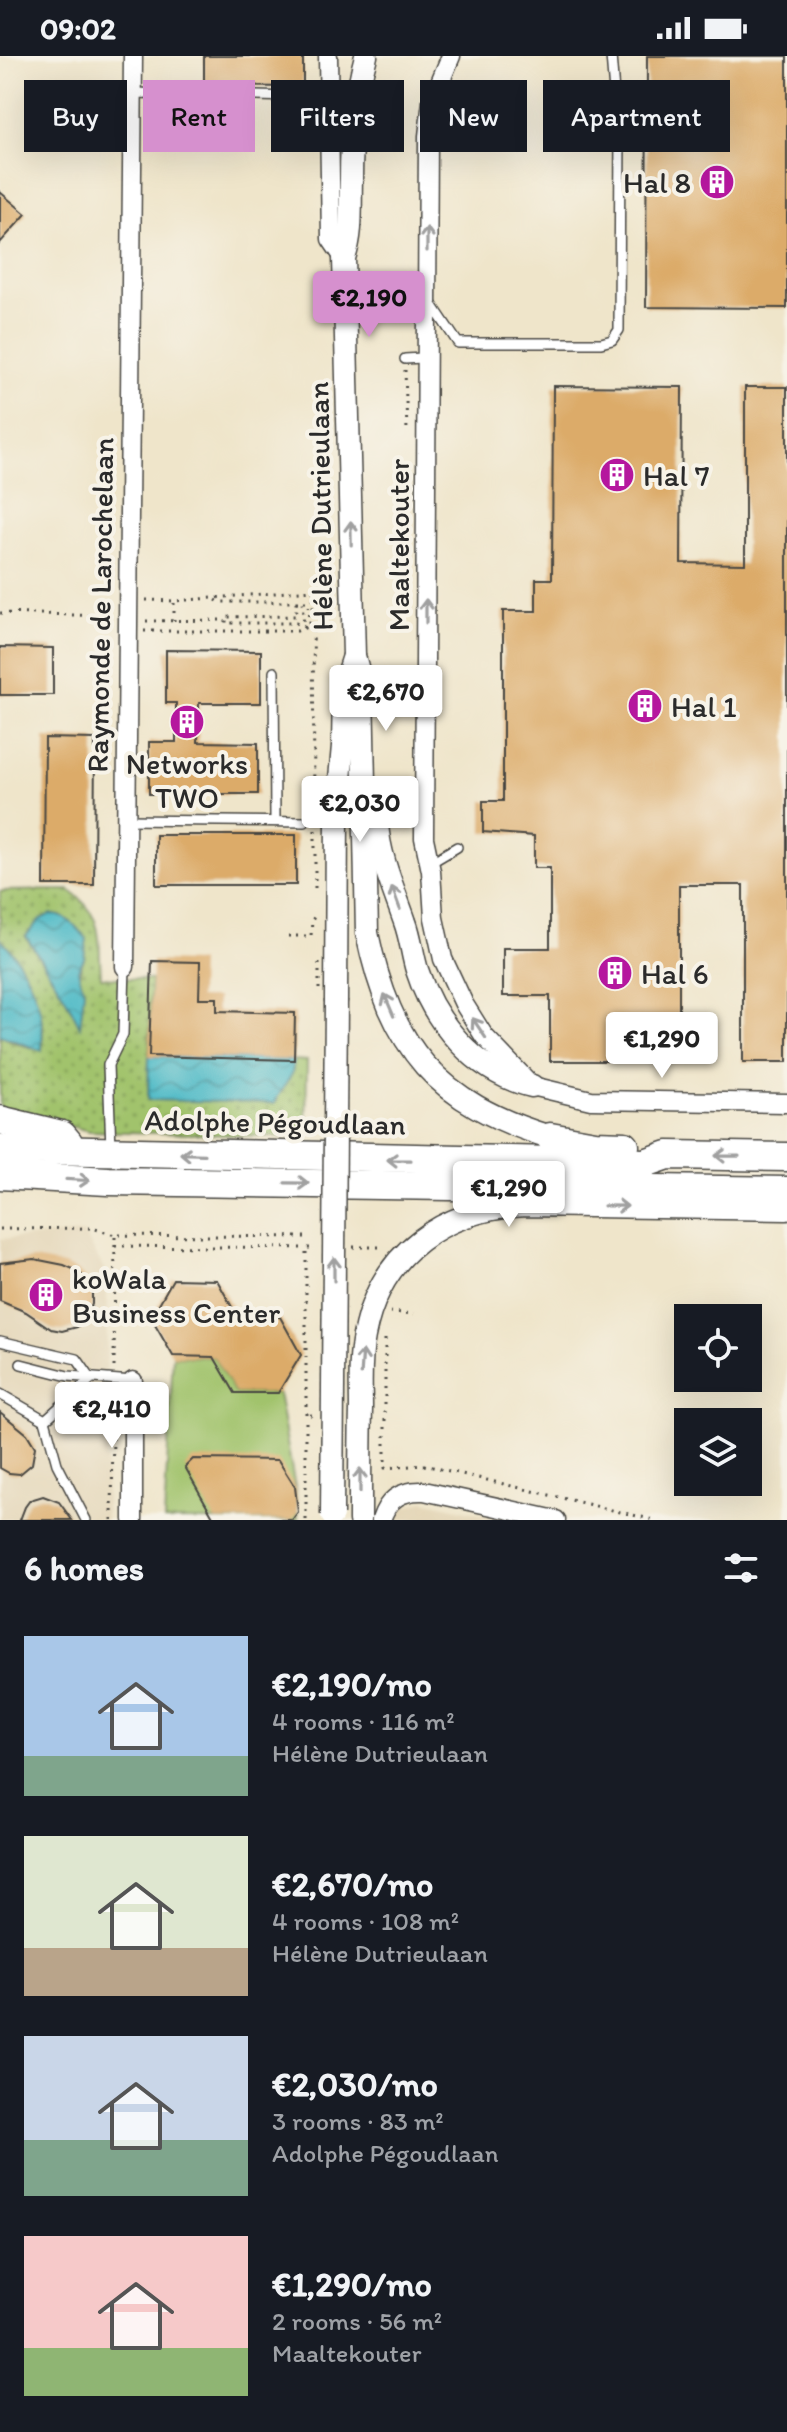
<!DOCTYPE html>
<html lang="en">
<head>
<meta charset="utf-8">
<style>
	body { margin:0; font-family:Itim,sans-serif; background:#242831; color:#f1f3f6; height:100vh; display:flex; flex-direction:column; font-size:30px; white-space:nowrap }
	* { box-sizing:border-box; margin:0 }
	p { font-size:26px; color:#9ea1a6 }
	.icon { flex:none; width:44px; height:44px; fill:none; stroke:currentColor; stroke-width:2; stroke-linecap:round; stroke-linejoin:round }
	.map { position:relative; height:1464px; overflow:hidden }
	.details { display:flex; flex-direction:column; background:#171b24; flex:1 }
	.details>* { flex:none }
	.guide { position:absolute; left:24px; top:24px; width:740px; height:72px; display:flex; gap:16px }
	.controls { position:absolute; left:674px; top:1248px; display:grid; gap:16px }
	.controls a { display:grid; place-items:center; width:88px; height:88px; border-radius:0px; background:#171b24; box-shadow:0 8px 32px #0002; font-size:40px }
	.price { position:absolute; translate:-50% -68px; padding:0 18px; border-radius:8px; background:#fff; color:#222; font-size:26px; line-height:52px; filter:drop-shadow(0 2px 4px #0008) }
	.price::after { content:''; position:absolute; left:50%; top:48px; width:24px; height:18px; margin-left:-12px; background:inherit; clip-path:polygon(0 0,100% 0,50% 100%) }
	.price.active { background:#d690ce; color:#111 }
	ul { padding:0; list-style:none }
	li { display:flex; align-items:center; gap:24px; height:200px; padding:0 24px }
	li span { display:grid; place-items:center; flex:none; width:224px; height:160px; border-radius:0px; color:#555 }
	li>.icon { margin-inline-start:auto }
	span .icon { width:96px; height:96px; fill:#fffc; stroke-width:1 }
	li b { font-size:34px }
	h2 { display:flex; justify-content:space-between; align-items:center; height:96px; padding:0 24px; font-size:34px }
	.tag { padding:0 28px; border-radius:0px; background:#171b24; box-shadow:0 8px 32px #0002; font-size:28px; line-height:72px }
	.tag.active { background:#d690ce; color:#111 }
	.status { display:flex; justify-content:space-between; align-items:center; height:56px; padding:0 40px; background:#171b24; direction:ltr }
	.status svg { height:22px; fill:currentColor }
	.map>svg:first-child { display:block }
</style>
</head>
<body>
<div class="status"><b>09:02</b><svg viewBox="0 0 49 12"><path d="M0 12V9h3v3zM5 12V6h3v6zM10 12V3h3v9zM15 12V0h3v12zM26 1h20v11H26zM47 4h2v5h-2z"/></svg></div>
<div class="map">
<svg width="787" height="1464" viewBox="0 0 787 1464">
	<defs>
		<pattern id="grass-dots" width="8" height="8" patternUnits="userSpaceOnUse" patternTransform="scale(2)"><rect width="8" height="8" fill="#a1c36c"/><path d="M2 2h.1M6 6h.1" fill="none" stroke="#839f59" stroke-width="1.8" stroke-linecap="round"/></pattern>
		<pattern id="water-waves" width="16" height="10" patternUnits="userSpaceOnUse" patternTransform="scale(2)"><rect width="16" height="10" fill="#4cb9c6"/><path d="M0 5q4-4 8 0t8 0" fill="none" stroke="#3f97a1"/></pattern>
	</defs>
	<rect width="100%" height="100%" fill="#f7f3e8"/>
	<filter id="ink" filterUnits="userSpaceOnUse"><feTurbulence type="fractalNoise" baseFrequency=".0125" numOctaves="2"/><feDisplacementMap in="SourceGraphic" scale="16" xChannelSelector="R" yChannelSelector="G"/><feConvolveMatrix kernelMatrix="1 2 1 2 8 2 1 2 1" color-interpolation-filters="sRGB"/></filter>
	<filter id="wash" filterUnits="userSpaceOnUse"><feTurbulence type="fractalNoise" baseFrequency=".006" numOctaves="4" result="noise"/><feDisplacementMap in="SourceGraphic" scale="32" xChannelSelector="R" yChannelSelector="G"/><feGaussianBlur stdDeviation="1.8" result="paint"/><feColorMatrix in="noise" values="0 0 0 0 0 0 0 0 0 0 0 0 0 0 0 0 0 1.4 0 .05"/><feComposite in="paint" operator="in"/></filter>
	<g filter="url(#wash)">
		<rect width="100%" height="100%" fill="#efe5ca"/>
		<!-- built -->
		<g fill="#e4d6b7">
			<path d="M84 1177 107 1218 106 1464H0V1183Z"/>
			<path d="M423 1445 507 1464H391V1457Z"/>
		</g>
		<!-- grass -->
		<path fill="url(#grass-dots)" stroke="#66774c" stroke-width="2" fill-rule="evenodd" d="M69 834C105 859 98 882 101 921L151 924 148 1044 292 1018 294 1004 307 1005 306 1081 89 1075 0 1052V979L18 988 42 994 43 969 32 932 19 908 0 882V835ZM26 881 84 902C74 922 85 945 80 970L65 941Z"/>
		<!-- park -->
		<path fill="#a1c36c" stroke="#66774c" stroke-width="2" d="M173 1300 214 1301 235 1337H278L295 1431 298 1464H164Z"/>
		<!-- water -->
		<g fill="url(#water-waves)" stroke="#3c7278" stroke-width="2">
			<path d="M50 858C68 860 76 870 87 883L84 902 78 914 84 935 80 971 65 941 26 880 39 864Z"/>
			<path d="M0 882C20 901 40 940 42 968 43 977 42 986 42 995L0 979Z"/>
			<path d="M149 1000 294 1004 292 1018 274 1047 148 1044Z"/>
		</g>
		<g id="blocks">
			<!-- building -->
			<g fill="#dcab69">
				<path d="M204 0H303V31L204 30Z"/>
				<path d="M647 0H787V252L646 251Z"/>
				<path d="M0 136 26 158 0 187Z"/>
				<path d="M553 330 682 331 681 507 745 508V331H787V1006H743V829H679V1005H550V940H503V892H550V812H534V780L483 776V745H503V555H536V523H552Z"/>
				<path d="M0 591 53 592V639H0Z"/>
				<path d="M166 594 261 595V647H199L198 686 258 687V738H149V686H176V647H166Z"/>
				<path d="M45 682 95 683 94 829H44Z"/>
				<rect x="156" y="779" width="140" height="50"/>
				<path d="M152 905 200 906 199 942H217V955L295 957 294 1004 149 1000Z"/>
				<path d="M34 1203 64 1209 78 1215 87 1224 92 1235V1248L87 1261 77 1271 62 1275 51 1273 26 1256 0 1245V1207Z"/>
				<path d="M173 1223 217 1224 237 1260 280 1261 301 1299 278 1337H235L214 1301 173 1300 151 1262Z"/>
				<path d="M0 1356 27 1378 35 1391 32 1408 20 1418 9 1417 0 1412Z"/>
				<path d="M193 1403 278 1404 295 1431 298 1456 292 1464H215L185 1411Z"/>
				<path d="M43 1440 59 1446 72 1464H20L25 1451 30 1444Z"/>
			</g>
		</g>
	</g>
	<g filter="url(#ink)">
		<use href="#blocks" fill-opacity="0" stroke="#484743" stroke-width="2"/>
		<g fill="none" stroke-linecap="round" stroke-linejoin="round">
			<defs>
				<g id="service">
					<path d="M133 37 295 41"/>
					<path d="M429 244 458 287H601L612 284 619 274 620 71 615 48 611 0"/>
					<path d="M405 303 422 302"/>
					<path d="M274 616 275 764"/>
					<path d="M126 764 305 766"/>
					<path d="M430 807 457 791"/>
					<path d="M111 1093 108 1009 123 978 125 911"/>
					<path d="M0 1285 77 1303 91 1323 45 1364 0 1338"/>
					<path d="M21 1308 68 1320 133 1325"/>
					<path d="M45 1364 57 1408 86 1464"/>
				</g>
				<g id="minor">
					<path d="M328 0 331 183 344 202"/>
					<path d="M451 0 432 45 428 80 424 782 431 815 434 862 443 903 464 948 484 980 532 1030 591 1044 787 1047"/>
					<path d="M125 911 133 0"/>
					<path d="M133 1464V1325"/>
					<path d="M381 1464C388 1442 402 1434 424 1435L556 1464"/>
				</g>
				<g id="tertiary">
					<path d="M366 0C355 40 351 81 351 123 350 151 353 176 344 202L354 600 362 629 367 877C391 992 437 1047 550 1081"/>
					<path d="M377 767C379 801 394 834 405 866 411 882 412 898 417 914 434 967 476 1017 532 1030"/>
					<path d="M336 944 337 756 343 690 344 631 354 600"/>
					<path d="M360 1464C360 1427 360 1390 361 1353 361 1329 359 1304 364 1280 380 1195 445 1153 526 1149L787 1153"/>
				</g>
				<g id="trunk">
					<path d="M0 1064 62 1079 68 1086"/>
					<path d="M550 1081 595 1089 625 1090"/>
					<path d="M0 1093 645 1107 668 1099 787 1101"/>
					<path d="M0 1119 108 1125 787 1135"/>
				</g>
			</defs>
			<!-- service casing -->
			<use href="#service" stroke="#484743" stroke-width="12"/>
			<!-- minor casing -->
			<use href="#minor" stroke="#484743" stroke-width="21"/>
			<!-- tertiary casing -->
			<use href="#tertiary" stroke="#484743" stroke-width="25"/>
			<!-- trunk casing -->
			<use href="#trunk" stroke="#484743" stroke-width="31"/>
			<!-- path -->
			<g stroke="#484743" stroke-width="3" stroke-dasharray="2 6" stroke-linecap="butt">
				<path d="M405 314 407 375"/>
				<path d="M146 544 174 545"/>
				<path d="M216 544 219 546H296V560L226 561V567H296L304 571 302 546"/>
				<path d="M296 546H308L309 567 313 566"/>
				<path d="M0 557 112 560"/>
				<path d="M146 565 226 564"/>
				<path d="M174 565V545L313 534 314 755"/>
				<path d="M144 575H297L307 571"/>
				<path d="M315 774V835"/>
				<path d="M288 880H311L312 864 315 860"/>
				<path d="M0 1173 92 1172 115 1179 305 1181"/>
				<path d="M115 1190 306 1192"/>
				<path d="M353 1191H385"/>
				<path d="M390 1256 414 1258"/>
				<path d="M385 1283V1412L424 1409 654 1464"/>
				<path d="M114 1311 115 1179"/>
				<path d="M312 1359 306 1360V1192H313"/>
				<path d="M112 1464 113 1371"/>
				<path d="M306 1464V1360"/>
			</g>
			<!-- service -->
			<use href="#service" stroke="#fff" stroke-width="9"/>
			<!-- minor -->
			<use href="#minor" stroke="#fff" stroke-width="18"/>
			<!-- tertiary -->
			<use href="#tertiary" stroke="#fff" stroke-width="22"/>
			<!-- trunk -->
			<use href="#trunk" stroke="#fff" stroke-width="28"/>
			<defs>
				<path id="tertiary-bridge" d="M332 1459 336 944"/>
			</defs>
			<!-- tertiary-bridge casing -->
			<use href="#tertiary-bridge" stroke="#484743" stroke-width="25" stroke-linecap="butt"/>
			<!-- path-bridge -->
			<path stroke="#484743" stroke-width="3" stroke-dasharray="2 6" stroke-linecap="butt" d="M319 933V901"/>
			<!-- tertiary-bridge -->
			<use href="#tertiary-bridge" stroke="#fff" stroke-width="22"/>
		</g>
		<!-- one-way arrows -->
		<defs><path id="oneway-shaft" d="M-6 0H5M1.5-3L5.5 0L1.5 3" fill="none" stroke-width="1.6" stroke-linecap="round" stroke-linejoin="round" transform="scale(2)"/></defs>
		<g stroke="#a0a0a0">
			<use href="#oneway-shaft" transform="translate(427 183) rotate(-90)"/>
			<use href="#oneway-shaft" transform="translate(351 477) rotate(-91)"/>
			<use href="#oneway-shaft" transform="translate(426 555) rotate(-90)"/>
			<use href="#oneway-shaft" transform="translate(396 842) rotate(-110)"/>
			<use href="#oneway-shaft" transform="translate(389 949) rotate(-113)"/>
			<use href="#oneway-shaft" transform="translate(479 972) rotate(-124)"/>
			<use href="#oneway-shaft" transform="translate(192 1098) rotate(-178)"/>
			<use href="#oneway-shaft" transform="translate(727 1100) rotate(-179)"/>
			<use href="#oneway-shaft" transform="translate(399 1104) rotate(-179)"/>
			<use href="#oneway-shaft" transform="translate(78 1124) rotate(3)"/>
			<use href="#oneway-shaft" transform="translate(297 1127) rotate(1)"/>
			<use href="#oneway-shaft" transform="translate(616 1150) rotate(1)"/>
			<use href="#oneway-shaft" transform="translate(334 1213) rotate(-90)"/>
			<use href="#oneway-shaft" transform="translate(362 1306) rotate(-86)"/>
			<use href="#oneway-shaft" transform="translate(360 1424) rotate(-90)"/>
		</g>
	</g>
	<!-- icons -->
	<defs>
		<symbol id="building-disc" viewBox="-11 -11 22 22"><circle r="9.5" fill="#b5179e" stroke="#f7f3e8"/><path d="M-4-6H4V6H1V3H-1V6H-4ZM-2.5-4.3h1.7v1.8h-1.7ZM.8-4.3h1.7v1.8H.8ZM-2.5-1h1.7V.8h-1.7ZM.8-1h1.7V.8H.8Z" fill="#fff"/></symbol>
	</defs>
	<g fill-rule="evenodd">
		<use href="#building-disc" x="697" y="106" width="40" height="40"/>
		<use href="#building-disc" x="597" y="399" width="40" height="40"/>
		<use href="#building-disc" x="625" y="630" width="40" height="40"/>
		<use href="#building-disc" x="167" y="646" width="40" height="40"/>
		<use href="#building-disc" x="595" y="897" width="40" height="40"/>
		<use href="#building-disc" x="26" y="1219" width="40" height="40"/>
	</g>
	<g text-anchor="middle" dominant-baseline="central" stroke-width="8" stroke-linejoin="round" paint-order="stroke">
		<!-- poi labels -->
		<g font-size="30" fill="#2b2b2b" stroke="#f7f3e8" text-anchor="start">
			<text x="691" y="126" text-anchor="end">Hal 8</text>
			<text x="643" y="419">Hal 7</text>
			<text x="671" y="650">Hal 1</text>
			<text x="187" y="707" text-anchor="middle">Networks<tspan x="187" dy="34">TWO</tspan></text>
			<text x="641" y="917">Hal 6</text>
			<text x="72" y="1222">koWala<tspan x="72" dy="34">Business Center</tspan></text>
		</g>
		<!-- street labels -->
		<g font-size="30" fill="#2b2b2b" stroke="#f7f3e8">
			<text transform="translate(320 450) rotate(-91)">Hélène Dutrieulaan</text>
			<text transform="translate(398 489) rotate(-90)">Maaltekouter</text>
			<text transform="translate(100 549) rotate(-89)">Raymonde de Larochelaan</text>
			<text transform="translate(275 1066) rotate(1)">Adolphe Pégoudlaan</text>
		</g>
	</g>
</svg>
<div class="controls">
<a><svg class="icon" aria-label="locate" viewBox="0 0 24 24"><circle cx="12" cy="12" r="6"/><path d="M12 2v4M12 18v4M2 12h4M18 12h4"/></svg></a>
<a><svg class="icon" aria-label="layers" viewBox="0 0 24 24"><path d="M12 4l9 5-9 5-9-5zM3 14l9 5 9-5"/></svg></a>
</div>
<b class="price active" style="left:369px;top:283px">€2,190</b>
<b class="price" style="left:386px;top:677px">€2,670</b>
<b class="price" style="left:360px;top:788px">€2,030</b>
<b class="price" style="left:662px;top:1024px">€1,290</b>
<b class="price" style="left:509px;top:1173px">€1,290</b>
<b class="price" style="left:112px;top:1394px">€2,410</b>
<div class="guide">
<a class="tag">Buy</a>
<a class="tag active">Rent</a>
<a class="tag">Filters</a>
<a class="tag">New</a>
<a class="tag">Apartment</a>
</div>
</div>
<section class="details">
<h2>6 homes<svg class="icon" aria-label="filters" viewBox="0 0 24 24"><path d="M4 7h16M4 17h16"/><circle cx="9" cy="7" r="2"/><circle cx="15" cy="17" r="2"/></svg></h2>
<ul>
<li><span style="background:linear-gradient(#a9c7e8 75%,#7fa58c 0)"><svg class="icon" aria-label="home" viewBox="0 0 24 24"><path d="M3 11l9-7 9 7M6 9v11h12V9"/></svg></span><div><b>€2,190/mo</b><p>4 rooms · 116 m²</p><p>Hélène Dutrieulaan</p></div></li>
<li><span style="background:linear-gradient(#dfe7d0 70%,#b9a48a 0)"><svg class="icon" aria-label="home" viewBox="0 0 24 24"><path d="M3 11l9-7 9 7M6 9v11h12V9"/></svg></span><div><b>€2,670/mo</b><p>4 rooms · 108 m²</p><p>Hélène Dutrieulaan</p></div></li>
<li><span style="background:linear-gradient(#c9d6e8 65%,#7fa58c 0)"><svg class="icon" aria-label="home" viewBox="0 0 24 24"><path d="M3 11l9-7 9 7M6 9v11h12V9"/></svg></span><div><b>€2,030/mo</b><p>3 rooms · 83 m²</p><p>Adolphe Pégoudlaan</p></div></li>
<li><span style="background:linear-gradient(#f6c9c9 70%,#8fb573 0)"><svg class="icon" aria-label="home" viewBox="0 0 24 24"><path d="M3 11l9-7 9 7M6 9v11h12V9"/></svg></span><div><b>€1,290/mo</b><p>2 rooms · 56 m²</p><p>Maaltekouter</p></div></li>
</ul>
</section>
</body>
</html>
